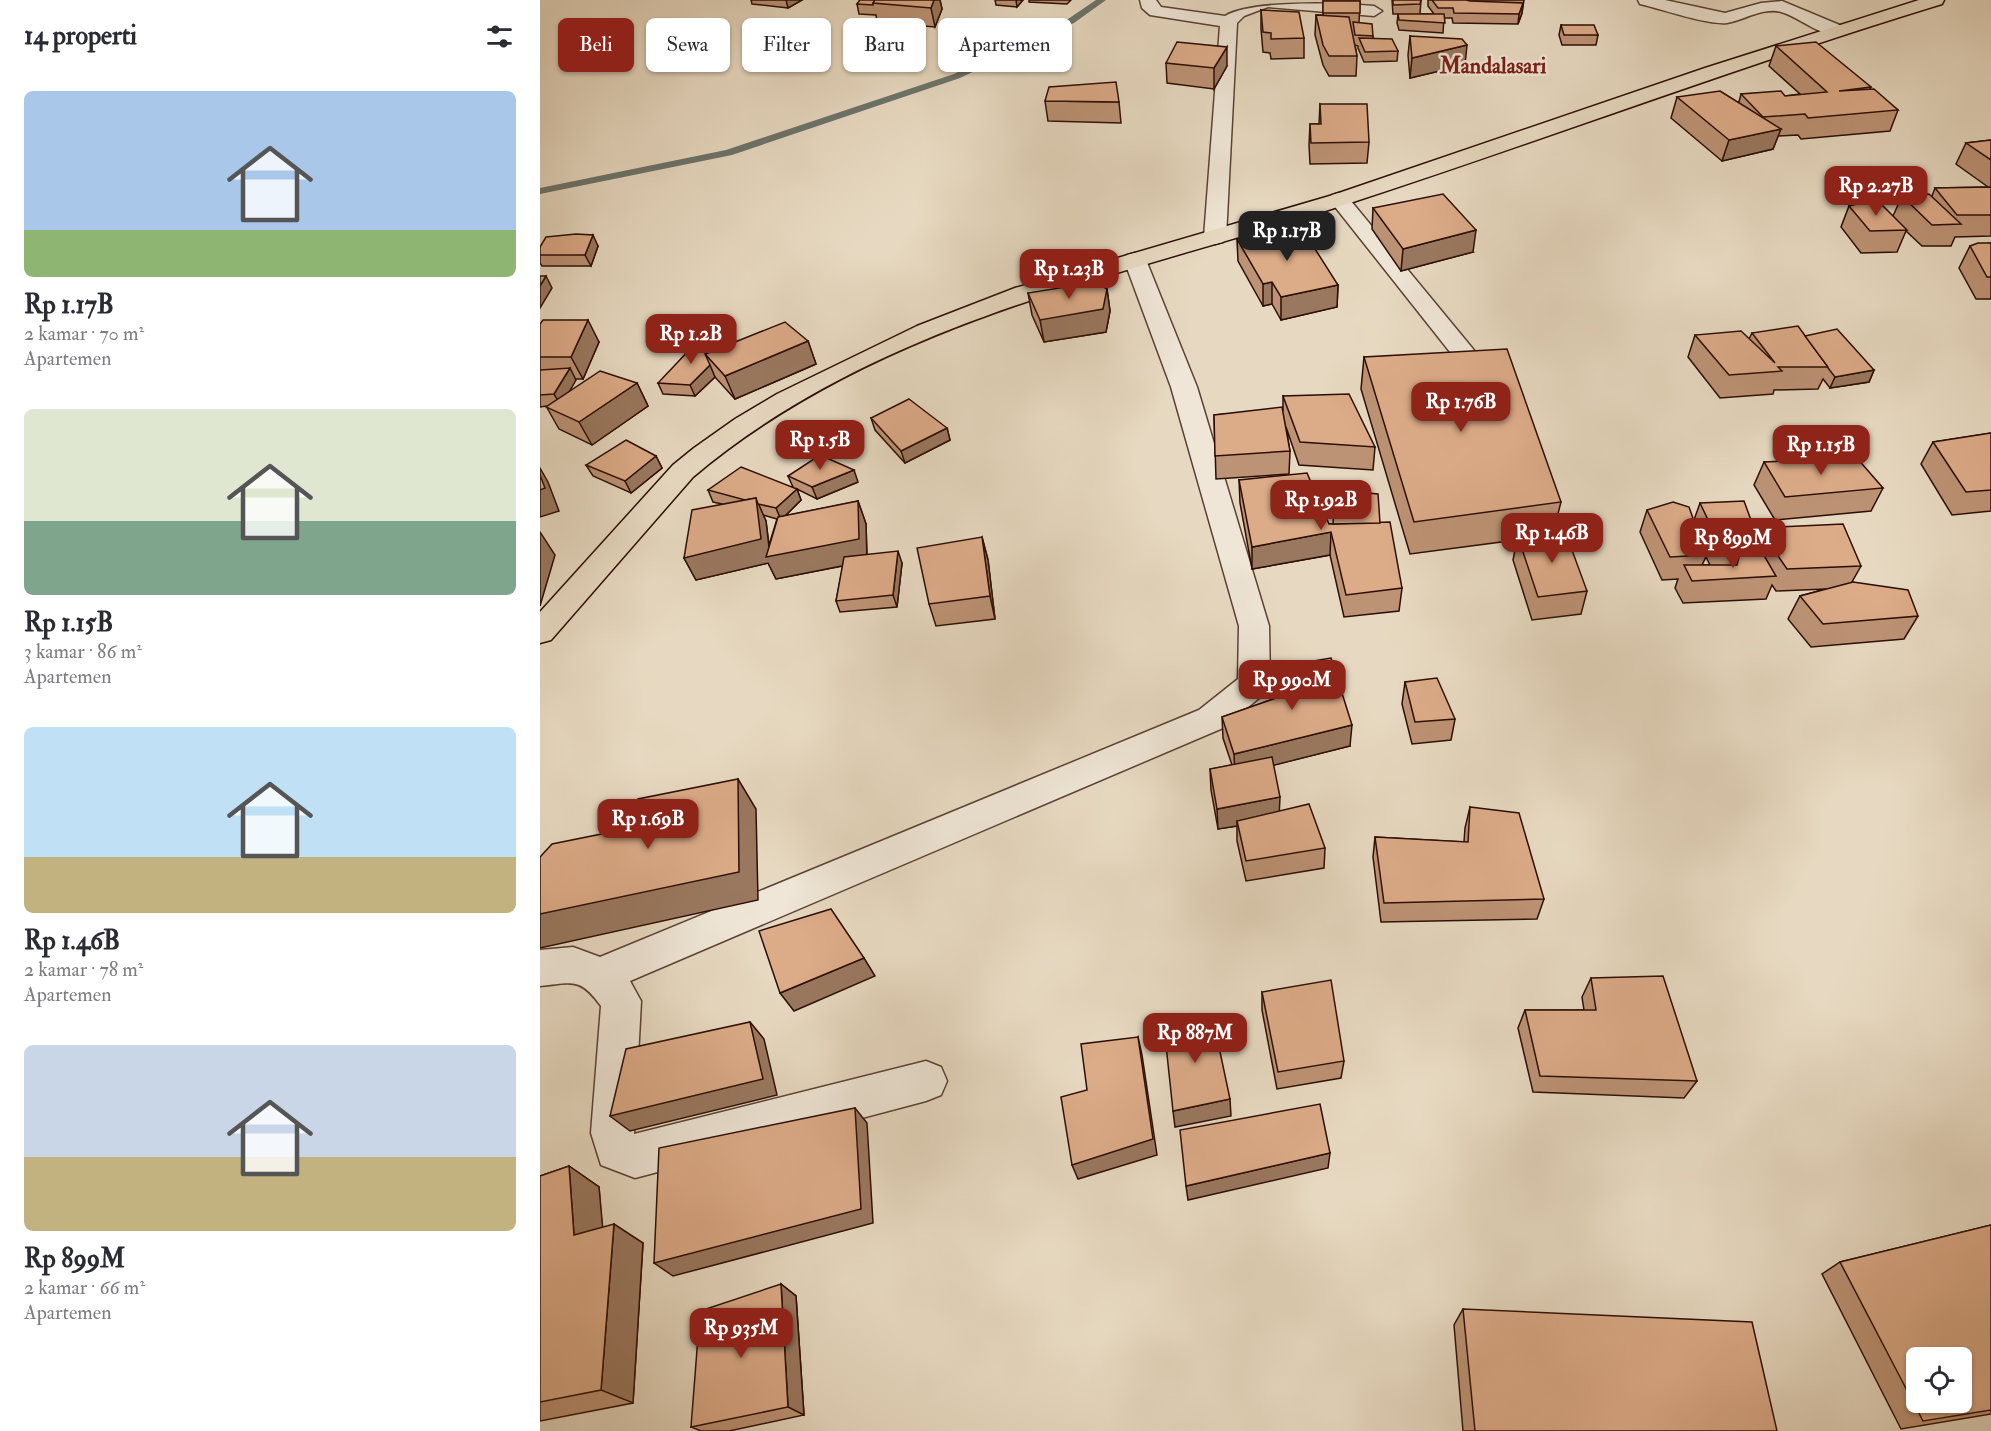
<!DOCTYPE html>
<html lang="id">
<head>
<meta charset="utf-8">
<style>
	body { margin:0; font-family:"IM FELL Double Pica",serif; background:#f2f2f3; color:#2b2b33; height:100vh; display:flex; flex-direction:column; font-size:22px; white-space:nowrap }
	* { box-sizing:border-box; margin:0 }
	p { font-size:20px; color:#7c7c81 }
	.icon { flex:none; width:33px; height:33px; fill:none; stroke:currentColor; stroke-width:2; stroke-linecap:round; stroke-linejoin:round }
	.map { position:relative; flex:1; overflow:hidden }
	.panel { display:flex; flex-direction:column; background:#fff; width:540px }
	.panel>* { flex:none }
	.top-card { position:absolute; left:18px; top:18px; width:570px; height:54px; display:flex; gap:12px }
	.buttons { position:absolute; left:1366px; top:1347px; display:grid; gap:12px }
	.buttons a { display:grid; place-items:center; width:66px; height:66px; border-radius:9px; background:#fff; box-shadow:0 2px 4px #0004; font-size:30px }
	.price { position:absolute; translate:-50% -51px; padding:0 14px; border-radius:12px; background:#8f2418; color:#fff; font-size:20px; line-height:39px; filter:drop-shadow(0 2px 3px #0008) }
	.price::after { content:''; position:absolute; left:50%; top:36px; width:18px; height:14px; margin-left:-9px; background:inherit; clip-path:polygon(0 0,100% 0,50% 100%) }
	.price.selected { background:#222; color:#fff }
	ul { padding:0; list-style:none }
	li { display:grid; align-content:center; gap:12px; height:318px; padding:0 24px }
	li span { display:grid; place-items:center; height:186px; border-radius:9px; color:#555 }
	li>.icon { margin-inline-start:auto }
	span .icon { width:108px; height:108px; fill:#fffc; stroke-width:1 }
	li b { font-size:26px }
	h2 { display:flex; justify-content:space-between; align-items:center; height:72px; padding:0 24px; font-size:26px }
	.chip { padding:0 21px; border-radius:9px; background:#fff; box-shadow:0 2px 4px #0004; font-size:21px; line-height:54px }
	.chip.selected { background:#8f2418; color:#fff }
	main { display:flex; flex:1; min-height:0 }
	.map>svg:first-child { display:block }
</style>
</head>
<body>
<main>
<section class="panel">
<h2>14 properti<svg class="icon" aria-label="filters" viewBox="0 0 24 24"><path d="M4 7h16M4 17h16"/><circle cx="9" cy="7" r="2"/><circle cx="15" cy="17" r="2"/></svg></h2>
<ul>
<li><span style="background:linear-gradient(#a9c7e8 75%,#8fb573 0)"><svg class="icon" aria-label="home" viewBox="0 0 24 24"><path d="M3 11l9-7 9 7M6 9v11h12V9"/></svg></span><div><b>Rp 1.17B</b><p>2 kamar · 70 m²</p><p>Apartemen</p></div></li>
<li><span style="background:linear-gradient(#dfe7d0 60%,#7fa58c 0)"><svg class="icon" aria-label="home" viewBox="0 0 24 24"><path d="M3 11l9-7 9 7M6 9v11h12V9"/></svg></span><div><b>Rp 1.15B</b><p>3 kamar · 86 m²</p><p>Apartemen</p></div></li>
<li><span style="background:linear-gradient(#bfe0f5 70%,#c2b280 0)"><svg class="icon" aria-label="home" viewBox="0 0 24 24"><path d="M3 11l9-7 9 7M6 9v11h12V9"/></svg></span><div><b>Rp 1.46B</b><p>2 kamar · 78 m²</p><p>Apartemen</p></div></li>
<li><span style="background:linear-gradient(#c9d6e8 60%,#c2b280 0)"><svg class="icon" aria-label="home" viewBox="0 0 24 24"><path d="M3 11l9-7 9 7M6 9v11h12V9"/></svg></span><div><b>Rp 899M</b><p>2 kamar · 66 m²</p><p>Apartemen</p></div></li>
</ul>
</section>
<div class="map">
<svg width="1451" height="1431" viewBox="0 0 1451 1431">
	<rect width="100%" height="100%" fill="#e7d9c1"/>
	<filter id="stains"><feTurbulence type="fractalNoise" baseFrequency=".00333" numOctaves="4"/><feColorMatrix values="0 0 0 0 .2 0 0 0 0 .09 0 0 0 0 .02 0 0 0 .5 -.17"/></filter>
	<radialGradient id="worn" r=".72"><stop offset=".6" stop-color="#630" stop-opacity="0"/><stop offset="1" stop-color="#630" stop-opacity=".3"/></radialGradient>
	<g fill="none" stroke-linecap="round" stroke-linejoin="round">
		<!-- stream -->
		<path fill="#6c756c" fill-rule="evenodd" d="M556 0H566L534 23 420 78 192 155 0 194V188L186 150 414 74 528 19Z"/>
		<defs>
			<g id="street">
				<path d="M600 0H616L621 7 685 16C711 0 796 3 834 6L842 11 834 16 728 7 704 16 697 23 686 237 683 242 675 244 667 242 664 237 680 26 610 15 602 8Z"/>
				<path d="M1098 0H1125L1185 13 1221 3 1242 1 1302 26 1305 30 1302 34C1282 39 1260 17 1241 12 1224 7 1204 20 1187 23 1166 25 1122 9 1100 4Z"/>
				<path d="M799 193 806 195 947 366 951 371 947 376 938 379 929 376 792 203 788 199 792 195Z"/>
				<path d="M595 253 603 255 606 260 657 387 729 626 730 684 725 693 683 728 90 981 101 1001 94 1134 386 1061 401 1067 407 1081 401 1095 386 1101 95 1178 61 1165 51 1133 61 1006C40 977 33 983 0 986V950L33 947 60 957 659 710 698 679 699 626 631 387 584 260 587 255Z"/>
			</g>
			<path id="primary" d="M1379 0H1404L1402 4C1202 65 1006 139 807 204 582 277 339 320 153 477L11 640 0 643V612L133 465 154 448 195 419 237 394 377 326 475 288 793 195 1165 68Z"/>
		</defs>
		<!-- street casing -->
		<use href="#street" stroke="#5b4134" stroke-width="3"/>
		<!-- primary casing -->
		<use href="#primary" stroke="#2c0e05" stroke-width="3"/>
		<!-- street -->
		<use href="#street" fill="#efe6d7" fill-rule="evenodd"/>
		<!-- primary -->
		<use href="#primary" fill="#e7d9c1" fill-rule="evenodd"/>
	</g>
	<!-- wall -->
	<g fill="#bd9375" stroke="#2c0e05" stroke-width="1.5" fill-rule="evenodd">
		<path d="M211 0H262L248 8 212 4Z"/>
		<path d="M320 0H400L402 9 395 27 337 22 336 15 319 14 317 4Z"/>
		<path d="M455 0H483L477 7 456 5Z"/>
		<path d="M489 0H531L527 4 489 2Z"/>
		<path d="M852 0H881L880 14H894L888 6V0H984L982 13 978 24 913 23 912 18H904L903 33 859 30 857 23 858 14H853Z"/>
		<path d="M783 1H820L819 23 833 36V38L858 51 857 61 824 62 818 48V46L815 45 817 56 816 76H789L783 65 775 35 776 15H783Z"/>
		<path d="M721 10 764 38V58L731 59 730 53 723 52 721 29Z"/>
		<path d="M1021 25 1058 35 1056 45H1022L1019 35Z"/>
		<path d="M870 36 925 65 870 78 868 55Z"/>
		<path d="M1236 46 1331 87 1330 89 1358 110 1350 131 1261 139 1258 135 1238 136 1233 149 1182 161 1131 118 1137 97 1199 102 1201 94 1245 96 1260 94 1229 66Z"/>
		<path d="M626 63 687 66 674 89 627 83Z"/>
		<path d="M505 101 579 102 581 123 508 121Z"/>
		<path d="M780 104 829 142 827 163 770 164 769 145 770 124H779Z"/>
		<path d="M1451 140V236L1415 237 1411 246H1382L1366 231 1357 252 1321 253 1301 227 1309 206 1353 216 1362 196H1392L1395 188 1448 187 1416 164 1426 143Z"/>
		<path d="M833 208 933 252 861 271 832 229Z"/>
		<path d="M697 239 798 285 797 307 741 320 732 304 723 306 698 261Z"/>
		<path d="M1451 243V299H1436L1419 268 1430 246Z"/>
		<path d="M58 246 51 266H2L0 263V247Z"/>
		<path d="M567 289 570 311 566 332 504 342 492 315 488 293Z"/>
		<path d="M0 324 59 342 43 379H36L29 391 97 383 108 406 52 445 19 429 6 406 0 407Z"/>
		<path d="M1212 333 1265 336 1334 370 1329 382 1290 388 1283 379 1278 389 1234 390 1233 394 1180 398 1148 357 1155 335 1209 339Z"/>
		<path d="M268 341 276 364 195 399 175 377 155 396 123 394 118 383 184 347Z"/>
		<path d="M824 357 1021 502 1013 533 1047 591 1041 614 992 620 973 560 977 540 870 554 821 389Z"/>
		<path d="M743 396 835 447 833 470 759 465 746 427 750 451 749 474 676 479 674 415 743 410Z"/>
		<path d="M331 418 407 428 410 440 365 463 335 430Z"/>
		<path d="M1451 433V511L1412 515 1381 464 1393 442Z"/>
		<path d="M116 456 122 468 91 493 53 476 46 465Z"/>
		<path d="M1224 462 1343 488 1331 511 1235 520 1214 485Z"/>
		<path d="M248 476 318 482 277 499 257 489 261 500 245 516 318 501 326 524 327 555 362 563 357 607 300 612 296 601 303 566 236 579 228 563 156 580 144 558 182 504 173 502 168 490 253 487ZM223 515 237 519 229 545 226 521Z"/>
		<path d="M699 480 789 524 840 523 862 588 859 611 804 617 790 555 712 569 700 503Z"/>
		<path d="M1160 503 1216 534 1219 528 1321 566 1312 582 1378 616 1364 639 1271 647 1248 619 1260 596 1286 589 1236 591 1232 585 1226 599 1143 603 1135 588 1138 579 1122 580 1100 532 1107 510 1154 520ZM1166 557 1170 565H1162Z"/>
		<path d="M442 537 448 560 455 619 396 626 389 604Z"/>
		<path d="M755 664 810 746 733 765 739 811 785 848 784 868 706 881 697 841V826L678 829 671 790 670 769 692 765 683 738 682 717 755 691Z"/>
		<path d="M865 682 915 719 911 740 872 744 862 704Z"/>
		<path d="M930 807 1004 899 997 919 841 922 833 857 835 837 924 842 925 828Z"/>
		<path d="M1051 978 1157 1081 1144 1098 993 1092 978 1028 985 1010H1044L1042 997Z"/>
		<path d="M722 992 804 1061 801 1078 737 1089 722 1010Z"/>
		<path d="M29 1166 59 1187 62 1227 103 1243 93 1403 0 1421V1176Z"/>
		<path d="M1451 1225V1414L1361 1429 1282 1274 1300 1262Z"/>
		<path d="M241 1284 256 1296 264 1415 189 1431H161L151 1427Z"/>
		<path d="M923 1309 1237 1431H923L914 1325Z"/>
	</g>
	<!-- shaded-wall -->
	<g fill="#9a785f" stroke="#2c0e05" stroke-width="1.5">
		<path d="M246 0H262L248 8Z"/>
		<path d="M394 0H400L402 9 395 27 391 8Z"/>
		<path d="M476 0H483L477 7Z"/>
		<path d="M983 3 982 13 978 24 979 14Z"/>
		<path d="M927 45 925 65 870 78 872 58Z"/>
		<path d="M687 47V66L674 89V68Z"/>
		<path d="M1241 129 1233 149 1182 161 1189 140Z"/>
		<path d="M936 230 933 252 861 271 863 249Z"/>
		<path d="M53 235 58 246 51 266 45 255Z"/>
		<path d="M6 276 12 288 0 308V286Z"/>
		<path d="M732 282V304L723 306V284Z"/>
		<path d="M798 285 797 307 741 320V297Z"/>
		<path d="M567 289 570 311 566 332 504 342 500 320Z"/>
		<path d="M48 320 59 342 43 379 31 357Z"/>
		<path d="M268 341 276 364 195 399 185 376Z"/>
		<path d="M170 365 175 377 155 396 150 385Z"/>
		<path d="M30 368 36 380 21 406 14 394Z"/>
		<path d="M1334 370 1329 382 1290 388 1295 377Z"/>
		<path d="M97 383 108 406 52 445 39 422Z"/>
		<path d="M407 428 410 440 365 463 361 451Z"/>
		<path d="M116 456 122 468 91 493 85 481Z"/>
		<path d="M0 468 8 482 19 511 0 517Z"/>
		<path d="M314 470 318 482 277 499 272 487Z"/>
		<path d="M257 489 261 500 241 520 236 508Z"/>
		<path d="M216 498 226 521 230 556 318 501 326 524 327 561 236 579 228 563 156 580 144 558Z"/>
		<path d="M0 532 15 555 0 606Z"/>
		<path d="M791 532 790 555 712 569V547Z"/>
		<path d="M442 537 448 560 455 619 450 596Z"/>
		<path d="M358 551 362 563 357 607 353 595Z"/>
		<path d="M812 725 810 746 695 775 694 754Z"/>
		<path d="M198 779 216 809 218 900 0 948V914Z"/>
		<path d="M740 797 739 818 697 821V826L678 829 677 809Z"/>
		<path d="M324 958 335 976 254 1011 240 993Z"/>
		<path d="M210 1022 224 1039 237 1095 90 1131 70 1116Z"/>
		<path d="M598 1037 602 1055 617 1155 538 1179 532 1165Z"/>
		<path d="M690 1099 691 1116 635 1127 633 1111Z"/>
		<path d="M315 1108 327 1123 333 1223 133 1276 114 1263Z"/>
		<path d="M790 1153 788 1168 648 1200 646 1186Z"/>
		<path d="M29 1166 59 1187 65 1253 34 1235Z"/>
		<path d="M74 1224 103 1243 93 1403 61 1390Z"/>
		<path d="M241 1284 256 1296 264 1415 248 1407Z"/>
	</g>
	<!-- building -->
	<g fill="#dcab88" stroke="#2c0e05" stroke-width="1.5" fill-rule="evenodd">
		<path d="M320 0H335L333 3V5L317 4Z"/>
		<path d="M335 0H394L391 8 333 3Z"/>
		<path d="M853 0H881L880 4 853 5Z"/>
		<path d="M892 0H926L930 1 983 3 979 14 914 13 913 8H898Z"/>
		<rect x="783" y="1" width="37" height="12"/>
		<path d="M721 10 759 12 764 38 731 39V33L723 32Z"/>
		<path d="M858 14H904L905 23 859 20Z"/>
		<path d="M776 15 809 17 817 56H789L783 45Z"/>
		<path d="M813 22 832 24 833 36 815 35Z"/>
		<path d="M1021 25H1054L1058 35H1024Z"/>
		<path d="M870 36 922 39 927 45 872 58Z"/>
		<path d="M819 38 852 39 858 51 825 52Z"/>
		<path d="M637 42 687 47 674 68 626 63Z"/>
		<path d="M1276 42 1331 87 1299 91 1334 89 1358 110 1268 118 1265 114 1223 117 1201 94 1241 91 1245 96 1287 92 1236 46Z"/>
		<path d="M576 82 579 102 505 101 509 87Z"/>
		<path d="M1180 91 1241 129 1189 140 1137 97Z"/>
		<path d="M780 104H827L829 142 771 143 770 124H781Z"/>
		<path d="M1451 140V160L1426 143Z"/>
		<path d="M1451 187V215H1417L1395 188Z"/>
		<path d="M903 194 936 230 863 249 833 208Z"/>
		<path d="M1389 194 1421 224 1392 225 1362 196Z"/>
		<path d="M1329 201 1341 204 1367 230 1330 231 1309 206Z"/>
		<path d="M761 227 798 285 741 297 732 282 723 284 697 239Z"/>
		<path d="M36 234 53 235 45 255H0V247L6 237Z"/>
		<path d="M1438 243H1451V277H1447L1430 246Z"/>
		<path d="M0 276H6L0 286Z"/>
		<path d="M556 282 567 289 563 309 500 320 488 293Z"/>
		<path d="M3 320H48L31 357H0V324Z"/>
		<path d="M245 322 268 341 185 376 165 354Z"/>
		<path d="M1258 326 1288 367H1238L1242 371 1189 375 1155 335 1201 331 1235 363 1212 333Z"/>
		<path d="M1297 329 1334 370 1295 377 1288 368V367L1265 336Z"/>
		<path d="M180 342 184 347 165 354 170 365 150 385 118 383 153 346Z"/>
		<path d="M967 349 1021 502 874 522 824 357Z"/>
		<path d="M30 368 14 394 0 395V370Z"/>
		<path d="M60 371 97 383 39 422 6 407Z"/>
		<path d="M809 394 835 447 760 442 743 396Z"/>
		<path d="M369 399 407 428 361 451 331 418Z"/>
		<path d="M742 407 750 451 675 456 674 415Z"/>
		<path d="M1451 433V490L1426 492 1393 442Z"/>
		<path d="M86 440 116 456 85 481 46 465Z"/>
		<path d="M280 455 314 470 272 487 248 476Z"/>
		<path d="M1316 457 1343 488 1245 497 1224 462Z"/>
		<path d="M201 467 257 489 236 508 218 504 216 498 205 500 168 490Z"/>
		<path d="M767 473 789 524 850 522 862 588 806 595 791 532 712 547 699 480Z"/>
		<path d="M0 475 5 488 0 490Z"/>
		<path d="M795 490 838 494 840 523 793 524Z"/>
		<path d="M216 498 221 539 144 558 152 510Z"/>
		<path d="M318 501 319 539 226 557 238 517Z"/>
		<path d="M1204 501 1219 542 1179 543 1160 503Z"/>
		<path d="M1133 502 1149 507 1166 555 1130 557 1107 510Z"/>
		<path d="M1303 524 1321 566 1247 569 1219 528Z"/>
		<path d="M1025 531 1047 591 998 597 978 537Z"/>
		<path d="M442 537 450 596 389 604 377 548Z"/>
		<path d="M358 551 353 595 296 601 304 557Z"/>
		<path d="M1222 552 1236 576 1152 581 1144 565H1197L1200 553Z"/>
		<path d="M1313 582 1368 590 1378 616 1283 624 1260 596Z"/>
		<path d="M791 658 812 725 694 754 682 717 759 690 755 664Z"/>
		<path d="M897 678 915 719 875 722 865 682Z"/>
		<path d="M732 757 740 797 677 809 670 769Z"/>
		<path d="M198 779 199 872 0 914V857L12 844 91 828 98 799Z"/>
		<path d="M769 804 785 848 706 861 697 821Z"/>
		<path d="M930 807 979 813 1004 899 844 903 835 837 928 842Z"/>
		<path d="M291 909 324 958 240 993 219 931Z"/>
		<path d="M1123 976 1157 1081 1000 1076 985 1010H1056L1051 978Z"/>
		<path d="M791 980 804 1061 738 1072 722 992Z"/>
		<path d="M672 1014 690 1099 633 1111 624 1026Z"/>
		<path d="M210 1022 223 1079 70 1116 86 1049Z"/>
		<path d="M598 1037 613 1139 532 1165 521 1097 547 1090 541 1044Z"/>
		<path d="M780 1104 790 1153 646 1186 640 1130Z"/>
		<path d="M315 1108 321 1209 114 1263 119 1148Z"/>
		<path d="M29 1166 34 1235 74 1224 61 1390 0 1402V1176Z"/>
		<path d="M1451 1225V1410L1383 1421 1300 1262ZM1377 1358H1422V1402H1377Z"/>
		<path d="M241 1284 248 1407 151 1427 160 1311Z"/>
		<path d="M923 1309 1212 1322 1237 1431H935Z"/>
	</g>
	<g text-anchor="middle" dominant-baseline="central" stroke-width="5" stroke-linejoin="round" paint-order="stroke">
		<!-- far-quarter labels -->
		<g font-size="22" font-weight="bold" fill="#7a1f14" stroke="#efe6d7">
			<text x="953" y="66">Mandalasari</text>
		</g>
	</g>
	<rect width="100%" height="100%" filter="url(#stains)"/>
	<rect width="100%" height="100%" fill="url(#worn)"/>
</svg>
<div class="buttons">
<a><svg class="icon" aria-label="locate" viewBox="0 0 24 24"><circle cx="12" cy="12" r="6"/><path d="M12 2v4M12 18v4M2 12h4M18 12h4"/></svg></a>
</div>
<b class="price" style="left:1336px;top:217px">Rp 2.27B</b>
<b class="price selected" style="left:747px;top:262px">Rp 1.17B</b>
<b class="price" style="left:529px;top:300px">Rp 1.23B</b>
<b class="price" style="left:151px;top:365px">Rp 1.2B</b>
<b class="price" style="left:921px;top:433px">Rp 1.76B</b>
<b class="price" style="left:280px;top:471px">Rp 1.5B</b>
<b class="price" style="left:1281px;top:476px">Rp 1.15B</b>
<b class="price" style="left:781px;top:531px">Rp 1.92B</b>
<b class="price" style="left:1012px;top:564px">Rp 1.46B</b>
<b class="price" style="left:1193px;top:569px">Rp 899M</b>
<b class="price" style="left:752px;top:711px">Rp 990M</b>
<b class="price" style="left:108px;top:850px">Rp 1.69B</b>
<b class="price" style="left:655px;top:1064px">Rp 887M</b>
<b class="price" style="left:201px;top:1359px">Rp 935M</b>
<div class="top-card">
<a class="chip selected">Beli</a>
<a class="chip">Sewa</a>
<a class="chip">Filter</a>
<a class="chip">Baru</a>
<a class="chip">Apartemen</a>
</div>
</div>
</main>
</body>
</html>
